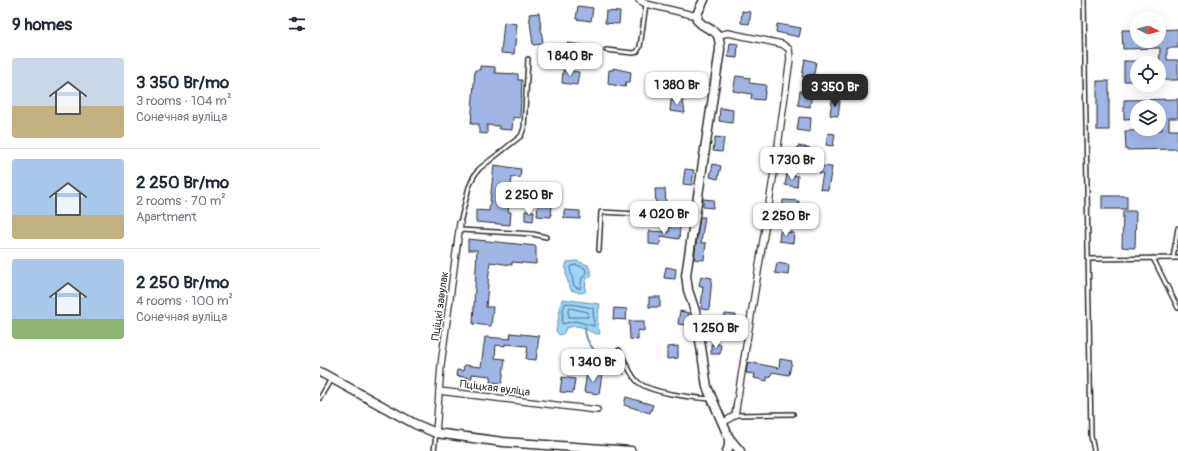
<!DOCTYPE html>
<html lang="en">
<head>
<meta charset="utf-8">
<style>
	body { margin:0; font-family:Pangolin,sans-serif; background:#f2f2f3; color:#1f2937; height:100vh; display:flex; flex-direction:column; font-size:15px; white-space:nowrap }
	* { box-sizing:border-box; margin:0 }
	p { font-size:13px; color:#747a83 }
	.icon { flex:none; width:22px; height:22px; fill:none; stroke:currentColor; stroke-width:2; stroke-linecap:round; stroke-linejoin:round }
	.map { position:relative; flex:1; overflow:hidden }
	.drawer { display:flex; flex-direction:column; background:#fff; width:320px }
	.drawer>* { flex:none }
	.needle { width:26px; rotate:96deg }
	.controls { position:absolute; left:810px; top:12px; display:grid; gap:8px }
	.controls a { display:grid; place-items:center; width:36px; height:36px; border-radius:50%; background:#fff; box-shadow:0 4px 16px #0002; font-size:20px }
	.price { position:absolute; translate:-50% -34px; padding:0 9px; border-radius:8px; background:#fff; color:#222; font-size:13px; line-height:26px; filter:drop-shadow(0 1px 2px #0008) }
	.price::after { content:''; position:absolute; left:50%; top:24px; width:12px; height:9px; margin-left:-6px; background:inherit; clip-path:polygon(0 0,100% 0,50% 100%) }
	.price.selected { background:#2b2b2b; color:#fff }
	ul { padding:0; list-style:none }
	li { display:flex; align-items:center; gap:12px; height:100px; padding:0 12px }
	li+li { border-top:1px solid #e0e1e3 }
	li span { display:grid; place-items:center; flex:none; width:112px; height:80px; border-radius:4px; color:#555 }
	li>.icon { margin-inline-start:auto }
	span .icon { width:48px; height:48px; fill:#fffc; stroke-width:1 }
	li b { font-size:17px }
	h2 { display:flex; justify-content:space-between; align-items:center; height:48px; padding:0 12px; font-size:17px }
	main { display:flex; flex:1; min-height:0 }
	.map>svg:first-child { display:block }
</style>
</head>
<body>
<main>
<section class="drawer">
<h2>9 homes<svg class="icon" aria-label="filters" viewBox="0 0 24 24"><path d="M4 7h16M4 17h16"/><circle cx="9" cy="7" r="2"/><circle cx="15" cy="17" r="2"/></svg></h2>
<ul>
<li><span style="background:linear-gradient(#c9d6e8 60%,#c2b280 0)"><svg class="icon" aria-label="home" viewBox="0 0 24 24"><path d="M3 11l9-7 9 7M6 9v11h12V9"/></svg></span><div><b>3 350 Br/mo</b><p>3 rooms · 104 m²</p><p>Сонечная вуліца</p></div></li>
<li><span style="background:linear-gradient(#a9c7e8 70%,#c2b280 0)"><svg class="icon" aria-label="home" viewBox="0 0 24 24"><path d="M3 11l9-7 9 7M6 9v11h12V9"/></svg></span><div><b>2 250 Br/mo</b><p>2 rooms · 70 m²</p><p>Apartment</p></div></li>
<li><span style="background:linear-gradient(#a9c7e8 75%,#8fb573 0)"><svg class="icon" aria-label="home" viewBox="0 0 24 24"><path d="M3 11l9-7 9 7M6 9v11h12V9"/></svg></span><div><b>2 250 Br/mo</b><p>4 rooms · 100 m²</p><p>Сонечная вуліца</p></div></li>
</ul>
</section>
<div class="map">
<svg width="858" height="451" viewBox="0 0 858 451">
	<rect width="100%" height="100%" fill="#fff"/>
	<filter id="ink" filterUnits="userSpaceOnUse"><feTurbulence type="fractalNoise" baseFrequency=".025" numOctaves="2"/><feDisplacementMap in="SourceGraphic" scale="8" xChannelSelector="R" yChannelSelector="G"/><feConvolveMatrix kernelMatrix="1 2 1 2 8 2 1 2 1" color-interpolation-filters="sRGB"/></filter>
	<g filter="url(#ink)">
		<!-- water -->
		<g fill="#99d4f9" stroke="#6d90a7">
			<path d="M257 261 268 265 272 276 266 279 265 292 260 293 251 290C248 282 243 271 247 262Z"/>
			<path d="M242 299 280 304 277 321 280 334C265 334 267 322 246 328L244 333 239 335 236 331Z"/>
		</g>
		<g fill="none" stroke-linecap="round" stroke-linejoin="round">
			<!-- shore -->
			<g stroke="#576f7d" stroke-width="1">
				<path d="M251 266 257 265 265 268 266 273 262 278 260 289 254 286 250 268Z"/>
				<path d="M246 303 273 308 274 326 255 321 242 324 243 310Z"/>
				<path d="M250 308 268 312V317H249L248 311Z"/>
			</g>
			<!-- stream -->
			<path stroke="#6d90a7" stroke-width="2" d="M265 327C264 349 288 362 304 374"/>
		</g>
		<!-- building -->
		<g fill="#a1b5e4" stroke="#2b2b2b">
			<path d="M258 6 273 8 271 21 256 19Z"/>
			<path d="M286 11 300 12 299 24 285 23Z"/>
			<path d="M422 11 431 12 429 24 421 23Z"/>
			<path d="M219 13 223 44 213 45 209 14Z"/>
			<path d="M184 22 197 24 194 54 181 53Z"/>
			<path d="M457 24 481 28 479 37 456 32Z"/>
			<path d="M858 29V48H847V60H858V80H839L840 48 803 49 802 30H817V41H839V30Z"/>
			<path d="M247 43 263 45 261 58 245 56Z"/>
			<path d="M410 43 418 44 417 58 408 57Z"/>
			<path d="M485 59 496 62 493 79 482 77Z"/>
			<rect x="804" y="61" width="13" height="20"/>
			<path d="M160 66 175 67V73L198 74V80H202L200 118 193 117 192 130 179 129V126L167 125V134L159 133V124H151L155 70H160Z"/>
			<path d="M293 68 311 72 310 82H306L305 87 288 84 289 70H293Z"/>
			<path d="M243 70 259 72 257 85 242 83Z"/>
			<path d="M416 76 430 78 429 83 446 85 444 100 431 99 432 94 413 91Z"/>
			<path d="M371 77 380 78 378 92 370 91Z"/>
			<rect x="777" y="81" width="12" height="49"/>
			<path d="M480 91 492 92 490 107 478 105Z"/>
			<path d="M858 99V118H849V130H858V149L806 150 805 131 842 130 841 118H839V107H817V118L804 119V100Z"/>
			<path d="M351 100 363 101 365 113 350 111Z"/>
			<path d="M512 100 520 101 518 116 510 115Z"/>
			<path d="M400 108 413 110 412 123 399 121Z"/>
			<path d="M479 117 491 118 490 132 477 130Z"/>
			<path d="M508 133 515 134 513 146 506 145Z"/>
			<path d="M395 137 404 138 402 152 393 151Z"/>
			<path d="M478 146 490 148 488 161 476 159Z"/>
			<path d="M393 164 401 166 398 179 390 177Z"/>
			<path d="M174 165 201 169 200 178 192 177 188 212H191L190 225 156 222V210L169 211Z"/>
			<path d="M501 166 512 167 508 190 500 189 503 173H499Z"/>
			<path d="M365 169 374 170 372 185 363 184Z"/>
			<path d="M467 174 478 176 477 187 465 185Z"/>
			<path d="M335 189H345L346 205 336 206Z"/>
			<path d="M219 192 233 193 231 217 217 216Z"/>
			<rect x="782" y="196" width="25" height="13"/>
			<path d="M383 199 394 200 393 208 383 207Z"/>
			<path d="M463 200 479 201 477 217 462 216Z"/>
			<path d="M244 210 260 211V219L244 218Z"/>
			<path d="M205 211H214L213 221 205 220Z"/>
			<path d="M803 211H816L815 248 802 247Z"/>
			<path d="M380 217H385L381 243H386L384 260 374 259Z"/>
			<path d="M350 225 360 227 359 239 341 236 340 245 329 244V231L349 232Z"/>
			<path d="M460 231 474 233 473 243 459 241Z"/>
			<path d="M148 239 216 246V264L192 262V265L170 262 166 307H173L171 326 153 324 157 250H148Z"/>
			<path d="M457 263 469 265 468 275 455 273Z"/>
			<path d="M346 267 356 269 355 279 344 278Z"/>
			<path d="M381 276 392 278 389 310 381 309 383 286H379Z"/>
			<rect x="329" y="297" width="11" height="10"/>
			<path d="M294 308 307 309 306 320 293 319Z"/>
			<path d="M360 311 369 313 367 325 358 324Z"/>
			<path d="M405 314 416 315 414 330 403 329Z"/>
			<path d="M309 321H324V331L318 330V340L310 339Z"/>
			<path d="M191 333 219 336 216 360 206 359 208 346 185 344V346L176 345 175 358 185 359 182 383 170 382 171 376 152 374V378L136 376 137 370 143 371 144 365 161 367 165 337 190 339Z"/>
			<path d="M391 344H401L400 354H391Z"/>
			<path d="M358 346V358L347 359V347Z"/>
			<path d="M460 359 472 361 469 375 452 372 450 377H447V381L434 378 435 374 426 373 428 362 459 368Z"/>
			<path d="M267 372 282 374 279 394 264 392Z"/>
			<path d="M242 377 255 379 253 393 240 392Z"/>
			<path d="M306 397 333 405 330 413 304 405Z"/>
		</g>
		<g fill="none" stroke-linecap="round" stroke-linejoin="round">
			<defs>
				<g id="lane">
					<path d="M764 0 771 436 774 451"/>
					<path d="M286 50 313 53 317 52 320 47 326 4"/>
					<path d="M140 223 149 187 154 176 159 169 201 136 204 128 208 59"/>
					<path d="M140 230 213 234 226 237"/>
					<path d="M279 250 281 212 374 217"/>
					<path d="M833 258 858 308"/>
					<path d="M853 258 858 228"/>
					<path d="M768 259 858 258"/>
					<path d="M299 350C305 360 309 372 316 380 326 393 375 398 391 399"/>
					<path d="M0 398 11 379"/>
					<path d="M415 415 473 414"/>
					<path d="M114 451 116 433"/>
				</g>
				<g id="street">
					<path d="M319 0 326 4 377 16"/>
					<path d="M399 35 408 33 462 44 469 49 470 59 456 160 415 415 403 423"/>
					<path d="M119 391 277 410"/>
					<path d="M116 433 121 365 140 223"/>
				</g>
				<g id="secondary">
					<path d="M384 0 378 12 377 20C390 34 400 25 400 50L366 275 368 290 376 314 387 387 409 438 420 451"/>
					<path d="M0 372 95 424 116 433 183 442 311 451"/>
					<path d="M407 451 409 446V438"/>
				</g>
			</defs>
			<!-- lane casing -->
			<use href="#lane" stroke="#2b2b2b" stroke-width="6"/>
			<!-- street casing -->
			<use href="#street" stroke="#2b2b2b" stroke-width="8"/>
			<!-- secondary casing -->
			<use href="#secondary" stroke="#2b2b2b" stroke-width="11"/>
			<!-- lane -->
			<use href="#lane" stroke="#fff" stroke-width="3"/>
			<!-- street -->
			<use href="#street" stroke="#fff" stroke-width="5.5"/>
			<!-- secondary -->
			<use href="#secondary" stroke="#fff" stroke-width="8"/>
		</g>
	</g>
	<g text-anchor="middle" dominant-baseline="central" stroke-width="3" stroke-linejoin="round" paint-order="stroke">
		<!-- street labels -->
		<g font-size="11" fill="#2b2b2b" stroke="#fff">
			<text transform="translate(120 306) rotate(-82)">Пціцкі завулак</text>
			<text transform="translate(175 388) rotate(7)">Пціцкая вуліца</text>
		</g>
	</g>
</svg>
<div class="controls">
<a><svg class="needle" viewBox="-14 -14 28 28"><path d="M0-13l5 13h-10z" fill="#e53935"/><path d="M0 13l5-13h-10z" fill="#747a83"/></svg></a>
<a><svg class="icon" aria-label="locate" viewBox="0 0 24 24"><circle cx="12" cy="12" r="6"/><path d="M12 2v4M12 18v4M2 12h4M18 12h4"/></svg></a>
<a><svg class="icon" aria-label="layers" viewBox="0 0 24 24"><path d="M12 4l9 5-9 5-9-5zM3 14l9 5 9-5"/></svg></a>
</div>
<b class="price" style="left:250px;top:77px">1 840 Br</b>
<b class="price" style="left:357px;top:106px">1 380 Br</b>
<b class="price selected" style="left:515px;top:108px">3 350 Br</b>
<b class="price" style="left:472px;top:181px">1 730 Br</b>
<b class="price" style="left:209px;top:216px">2 250 Br</b>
<b class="price" style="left:344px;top:235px">4 020 Br</b>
<b class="price" style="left:466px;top:237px">2 250 Br</b>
<b class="price" style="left:396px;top:349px">1 250 Br</b>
<b class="price" style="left:273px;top:383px">1 340 Br</b>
</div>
</main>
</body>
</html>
